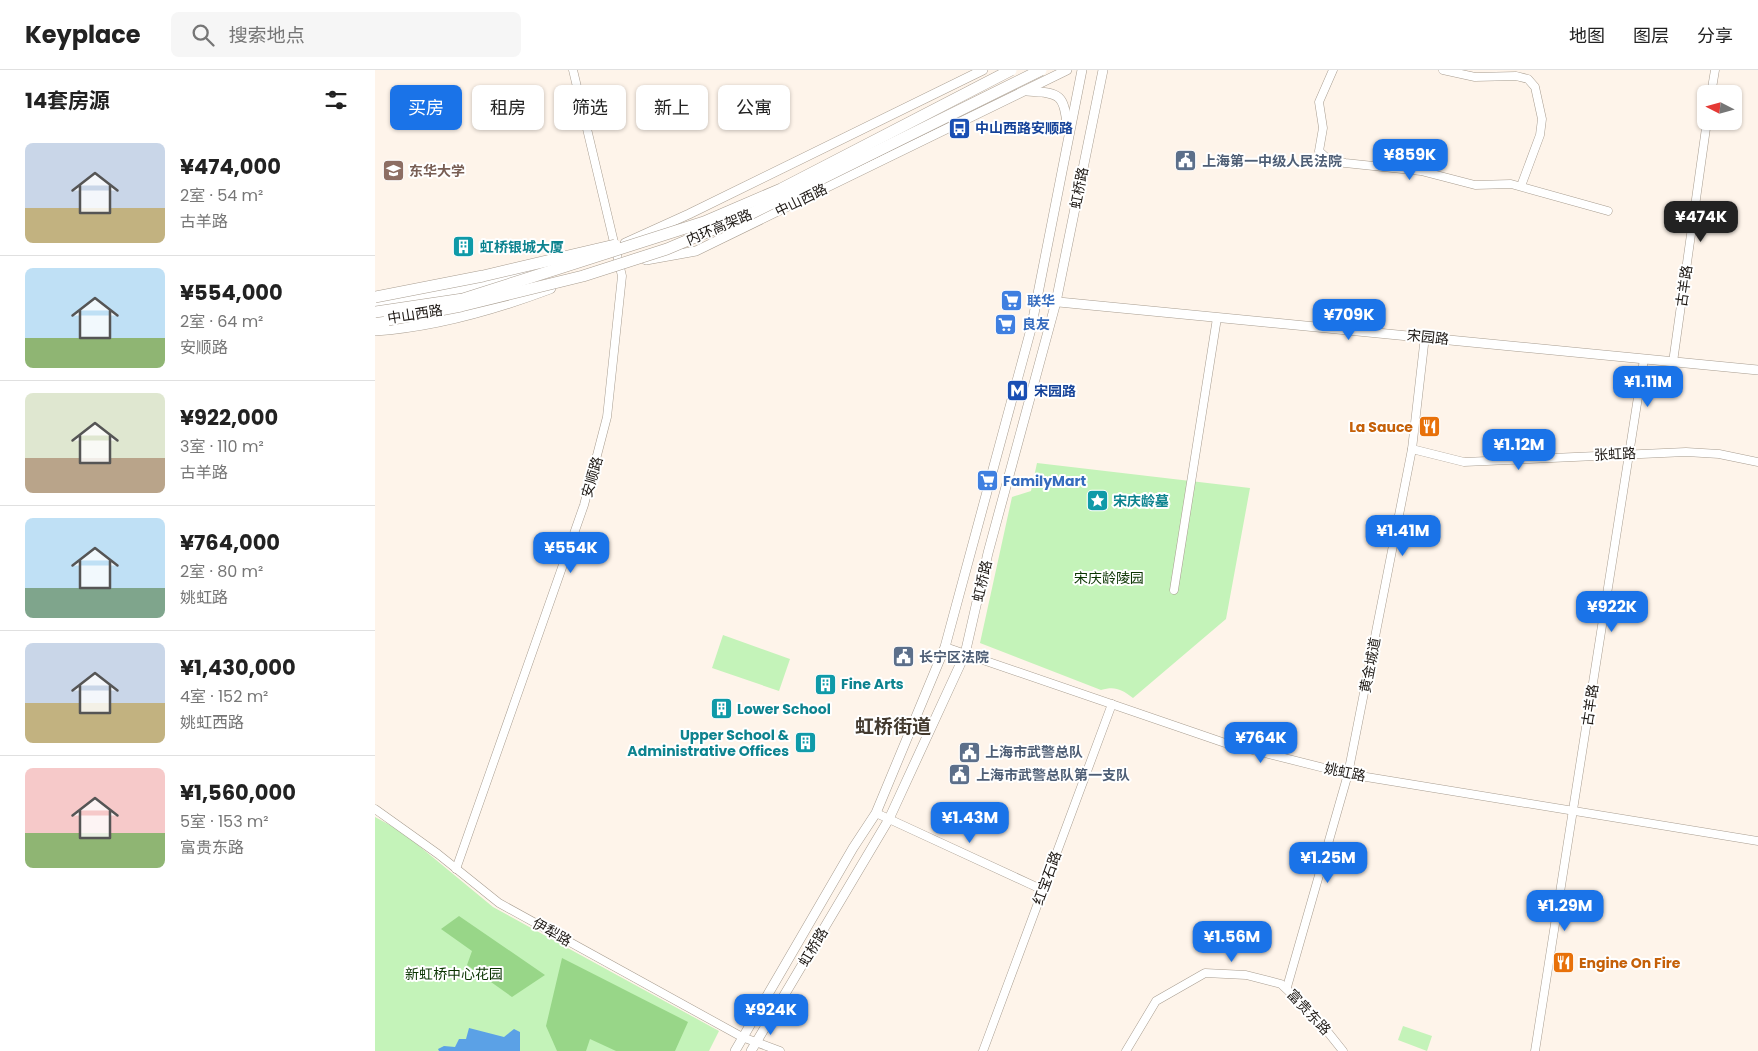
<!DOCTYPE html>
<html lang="zh">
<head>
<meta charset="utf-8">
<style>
	body { margin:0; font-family:Poppins,"Noto Sans SC",sans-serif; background:#f6f6f6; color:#222; height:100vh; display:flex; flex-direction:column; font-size:19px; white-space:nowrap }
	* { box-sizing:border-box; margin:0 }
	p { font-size:16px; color:#767676 }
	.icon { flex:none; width:28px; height:28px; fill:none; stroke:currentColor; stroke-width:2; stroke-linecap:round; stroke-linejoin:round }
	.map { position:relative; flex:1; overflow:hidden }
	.drawer { display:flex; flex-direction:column; background:#fff; width:375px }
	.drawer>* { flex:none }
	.top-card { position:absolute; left:15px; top:15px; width:475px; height:45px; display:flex; gap:10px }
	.needle { width:32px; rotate:276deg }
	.buttons { position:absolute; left:1322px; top:15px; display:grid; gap:10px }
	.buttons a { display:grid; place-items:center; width:45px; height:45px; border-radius:8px; background:#fff; box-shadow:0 1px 4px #0004; font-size:25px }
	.price { position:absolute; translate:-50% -42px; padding:0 11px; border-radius:10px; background:#1a73e8; color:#fff; font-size:16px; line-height:32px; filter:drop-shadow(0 1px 2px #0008) }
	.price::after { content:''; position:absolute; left:50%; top:30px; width:15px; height:11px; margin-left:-8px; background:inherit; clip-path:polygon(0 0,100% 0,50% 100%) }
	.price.current { background:#222; color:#fff }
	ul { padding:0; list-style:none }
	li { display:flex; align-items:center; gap:15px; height:125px; padding:0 25px }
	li+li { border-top:1px solid #e0e0e0 }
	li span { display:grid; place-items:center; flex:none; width:140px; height:100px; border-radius:8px; color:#555 }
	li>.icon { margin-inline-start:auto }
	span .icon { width:60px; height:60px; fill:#fffc; stroke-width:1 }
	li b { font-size:21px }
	h2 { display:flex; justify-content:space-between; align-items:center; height:60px; padding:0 25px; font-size:21px }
	.chip { padding:0 18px; border-radius:8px; background:#fff; box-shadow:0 1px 4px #0004; font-size:18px; line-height:45px }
	.chip.current { background:#1a73e8; color:#fff }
	header { display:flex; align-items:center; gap:30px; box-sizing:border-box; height:70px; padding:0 25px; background:#fff; border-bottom:1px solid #e0e0e0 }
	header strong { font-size:24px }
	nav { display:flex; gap:28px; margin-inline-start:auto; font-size:18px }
	.search { width:350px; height:45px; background:#f6f6f6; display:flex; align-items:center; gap:12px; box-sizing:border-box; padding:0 18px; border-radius:8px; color:#767676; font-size:19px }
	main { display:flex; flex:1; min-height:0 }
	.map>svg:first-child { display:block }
</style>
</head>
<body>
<header>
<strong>Keyplace</strong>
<div class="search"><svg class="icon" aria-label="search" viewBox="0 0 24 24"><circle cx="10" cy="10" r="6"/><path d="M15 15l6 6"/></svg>搜索地点</div>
<nav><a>地图</a><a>图层</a><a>分享</a></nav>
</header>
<main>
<section class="drawer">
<h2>14套房源<svg class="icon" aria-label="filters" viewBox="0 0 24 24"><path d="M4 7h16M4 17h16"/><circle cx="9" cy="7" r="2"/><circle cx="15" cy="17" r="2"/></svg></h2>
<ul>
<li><span style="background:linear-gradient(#c9d6e8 65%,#c2b280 0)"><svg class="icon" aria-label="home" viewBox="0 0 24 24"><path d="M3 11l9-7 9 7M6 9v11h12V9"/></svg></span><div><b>¥474,000</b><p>2室 · 54 m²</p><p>古羊路</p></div></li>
<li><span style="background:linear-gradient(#bfe0f5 70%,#8fb573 0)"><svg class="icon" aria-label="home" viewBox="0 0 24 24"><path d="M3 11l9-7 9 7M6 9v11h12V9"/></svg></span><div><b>¥554,000</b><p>2室 · 64 m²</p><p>安顺路</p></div></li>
<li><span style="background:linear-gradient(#dfe7d0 65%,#b9a48a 0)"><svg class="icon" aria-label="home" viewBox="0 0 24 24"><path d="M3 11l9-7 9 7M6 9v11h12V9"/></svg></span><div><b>¥922,000</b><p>3室 · 110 m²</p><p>古羊路</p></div></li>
<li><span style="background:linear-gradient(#bfe0f5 70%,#7fa58c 0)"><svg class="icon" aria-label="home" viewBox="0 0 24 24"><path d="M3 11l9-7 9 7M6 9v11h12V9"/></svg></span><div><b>¥764,000</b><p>2室 · 80 m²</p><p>姚虹路</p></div></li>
<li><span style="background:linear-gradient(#c9d6e8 60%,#c2b280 0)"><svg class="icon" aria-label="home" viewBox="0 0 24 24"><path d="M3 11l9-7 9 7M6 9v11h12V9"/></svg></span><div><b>¥1,430,000</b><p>4室 · 152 m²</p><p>姚虹西路</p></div></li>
<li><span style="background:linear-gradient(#f6c9c9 65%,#8fb573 0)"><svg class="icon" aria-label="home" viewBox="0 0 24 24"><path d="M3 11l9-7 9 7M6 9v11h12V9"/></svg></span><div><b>¥1,560,000</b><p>5室 · 153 m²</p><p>富贵东路</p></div></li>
</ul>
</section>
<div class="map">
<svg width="1383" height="981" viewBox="0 0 1383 981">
	<rect width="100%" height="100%" fill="#fef4ea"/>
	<!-- green -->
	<g fill="#c4f3b9">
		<path d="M662 393 875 418 851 549 758 628C746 619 740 616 726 620L605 573 637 427 656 421Z"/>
		<path d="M348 565 415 589 404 621 337 598Z"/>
		<path d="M0 747 26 761 118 837 344 961 334 981H0Z"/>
		<path d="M1028 956 1057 966 1052 981 1023 970Z"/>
	</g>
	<!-- forest -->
	<g fill="#98d688">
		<path d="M84 846 170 905 137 927 92 895 97 881 66 859Z"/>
		<path d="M187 888 313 952 300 981H241L215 969 211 981H182L171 956Z"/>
	</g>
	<!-- water -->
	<path fill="#5ba1e6" d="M94 958 129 967 139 959 145 962V981H64L63 979 69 976 80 977 84 969H91Z"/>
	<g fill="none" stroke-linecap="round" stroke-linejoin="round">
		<defs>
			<g id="minor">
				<path d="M958 0 944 32 948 58 944 81 953 89 970 93 1046 101 1100 115 1136 114 1233 141"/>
				<path d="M1068 0 1100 7 1141 6 1153 9 1160 17 1167 49 1165 65 1146 116"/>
				<path d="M1336 24 1340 0"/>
				<path d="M1298 292 1332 51"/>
				<path d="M1037 379 1089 392 1311 382 1344 384 1383 392"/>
				<path d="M799 520 842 248"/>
				<path d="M570 577 850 673 973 704 1383 771"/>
				<path d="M0 739 63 784 124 833 367 967 405 981"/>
				<path d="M501 743 668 820"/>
				<path d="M81 799 209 435 232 347 247 206 198 0"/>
				<path d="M912 917 973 704 1037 379 1050 266"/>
				<path d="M608 981 737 634"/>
				<path d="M751 981 781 931 830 903 871 905 906 914 940 946 968 981"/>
				<path d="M1160 981 1269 289"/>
			</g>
			<g id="major">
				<path d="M652 21C688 23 688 25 693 59"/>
				<path d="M250 173 314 144 608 0"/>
				<path d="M271 190 321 181 692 0"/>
				<path d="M663 230 1383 300"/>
				<path d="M0 235 91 218 170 197"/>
				<path d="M360 981 478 778 501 743 570 577 656 259 707 0"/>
				<path d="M376 981 514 749 590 584 613 483 681 232 728 0"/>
			</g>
			<g id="highway">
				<path d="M0 252 13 250"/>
				<path d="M0 260C60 256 119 239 175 218"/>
			</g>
		</defs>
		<!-- minor casing -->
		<use href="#minor" stroke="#a89d90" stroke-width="9"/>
		<!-- major casing -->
		<use href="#major" stroke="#a89d90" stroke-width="10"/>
		<!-- highway casing -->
		<use href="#highway" stroke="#a89d90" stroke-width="12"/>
		<!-- minor -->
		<use href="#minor" stroke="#fff" stroke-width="8"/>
		<!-- major -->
		<use href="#major" stroke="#fff" stroke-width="9"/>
		<!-- highway -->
		<use href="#highway" stroke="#fff" stroke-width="11"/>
		<defs>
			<g id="highway-bridge">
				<path d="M0 227 108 206 240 175"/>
				<path d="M0 242 88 229 329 152 406 119 636 0"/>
				<path d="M13 250 86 236 208 206 292 179 377 143 666 0"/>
			</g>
		</defs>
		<!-- highway-bridge casing -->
		<use href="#highway-bridge" stroke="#a89d90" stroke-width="12" stroke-linecap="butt"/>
		<!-- highway-bridge -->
		<use href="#highway-bridge" stroke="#fff" stroke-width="11"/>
	</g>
	<!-- icons -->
	<defs>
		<symbol id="bus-square" viewBox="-11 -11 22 22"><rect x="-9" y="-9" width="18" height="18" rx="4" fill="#1a4fb4" stroke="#fff"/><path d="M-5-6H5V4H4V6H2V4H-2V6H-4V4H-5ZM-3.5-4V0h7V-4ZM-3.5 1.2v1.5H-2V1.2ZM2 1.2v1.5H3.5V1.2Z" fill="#fff"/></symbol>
		<symbol id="civic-square" viewBox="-11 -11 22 22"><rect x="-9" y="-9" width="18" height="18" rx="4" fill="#5c6f8a" stroke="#fff"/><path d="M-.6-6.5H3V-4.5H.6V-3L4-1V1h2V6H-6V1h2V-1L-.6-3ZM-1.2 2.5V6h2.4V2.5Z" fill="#fff"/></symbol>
		<symbol id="university-square" viewBox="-11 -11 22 22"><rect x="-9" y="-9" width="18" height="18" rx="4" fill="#8d6e63" stroke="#fff"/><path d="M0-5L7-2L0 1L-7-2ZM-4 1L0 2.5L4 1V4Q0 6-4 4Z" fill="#fff"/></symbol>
		<symbol id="building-square" viewBox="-11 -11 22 22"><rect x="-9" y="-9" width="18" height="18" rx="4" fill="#0f9aa8" stroke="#fff"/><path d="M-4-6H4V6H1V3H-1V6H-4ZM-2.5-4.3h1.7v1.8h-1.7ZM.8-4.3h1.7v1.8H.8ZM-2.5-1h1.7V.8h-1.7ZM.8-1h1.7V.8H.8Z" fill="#fff"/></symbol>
		<symbol id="supermarket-square" viewBox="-11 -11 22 22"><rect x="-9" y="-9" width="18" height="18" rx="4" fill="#3f7fe0" stroke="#fff"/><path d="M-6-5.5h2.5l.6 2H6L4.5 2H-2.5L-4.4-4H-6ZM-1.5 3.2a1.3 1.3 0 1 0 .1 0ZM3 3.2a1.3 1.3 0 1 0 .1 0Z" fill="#fff"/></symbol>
		<symbol id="metro-square" viewBox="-11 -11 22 22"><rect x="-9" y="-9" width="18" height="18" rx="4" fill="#1a4fb4" stroke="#fff"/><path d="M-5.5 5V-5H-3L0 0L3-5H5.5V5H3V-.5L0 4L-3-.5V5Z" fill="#fff"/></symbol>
		<symbol id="restaurant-square" viewBox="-11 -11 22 22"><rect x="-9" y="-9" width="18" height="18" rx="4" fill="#e8710a" stroke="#fff"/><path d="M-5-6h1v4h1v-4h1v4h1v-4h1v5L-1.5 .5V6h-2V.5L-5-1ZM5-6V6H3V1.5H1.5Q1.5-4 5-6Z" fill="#fff"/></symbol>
		<symbol id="sight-square" viewBox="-11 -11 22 22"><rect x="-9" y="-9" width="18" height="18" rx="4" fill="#0f9aa8" stroke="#fff"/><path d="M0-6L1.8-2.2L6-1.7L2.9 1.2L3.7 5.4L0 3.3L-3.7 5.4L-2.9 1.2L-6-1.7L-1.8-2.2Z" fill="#fff"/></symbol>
	</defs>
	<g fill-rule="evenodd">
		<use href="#bus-square" x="572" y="46" width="25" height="25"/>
		<use href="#civic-square" x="798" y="78" width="25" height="25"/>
		<use href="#university-square" x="6" y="88" width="25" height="25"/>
		<use href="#building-square" x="76" y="164" width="25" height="25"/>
		<use href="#supermarket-square" x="624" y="218" width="25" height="25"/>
		<use href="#supermarket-square" x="618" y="242" width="25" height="25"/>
		<use href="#metro-square" x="630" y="308" width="25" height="25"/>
		<use href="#restaurant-square" x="1042" y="344" width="25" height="25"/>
		<use href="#supermarket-square" x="600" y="398" width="25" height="25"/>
		<use href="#sight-square" x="710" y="418" width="25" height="25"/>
		<use href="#civic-square" x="516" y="574" width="25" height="25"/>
		<use href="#building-square" x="438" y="602" width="25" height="25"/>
		<use href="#building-square" x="334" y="626" width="25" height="25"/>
		<use href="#building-square" x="418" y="660" width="25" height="25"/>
		<use href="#civic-square" x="582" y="670" width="25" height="25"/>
		<use href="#civic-square" x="572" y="692" width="25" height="25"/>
		<use href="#restaurant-square" x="1176" y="880" width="25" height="25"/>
	</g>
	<g text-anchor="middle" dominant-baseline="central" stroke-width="4" stroke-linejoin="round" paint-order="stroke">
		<!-- transit labels -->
		<g font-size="14" font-weight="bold" fill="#164399" stroke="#fff" text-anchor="start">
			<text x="600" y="58">中山西路安顺路</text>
			<text x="659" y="321">宋园路</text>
		</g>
		<!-- service labels -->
		<g font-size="14" font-weight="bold" fill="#4e5e75" stroke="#fff" text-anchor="start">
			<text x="827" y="91">上海第一中级人民法院</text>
			<text x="544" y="587">长宁区法院</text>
			<text x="610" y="682">上海市武警总队</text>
			<text x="601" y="705">上海市武警总队第一支队</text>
		</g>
		<!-- education labels -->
		<g font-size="14" font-weight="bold" fill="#785e54" stroke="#fff" text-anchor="start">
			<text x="34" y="101">东华大学</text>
		</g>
		<!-- street labels -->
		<g font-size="14" fill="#1e1915" stroke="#fff">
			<text transform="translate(704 118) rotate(-79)">虹桥路</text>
			<text transform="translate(426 130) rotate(-26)">中山西路</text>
			<text transform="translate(344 157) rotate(-23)">内环高架路</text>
			<text transform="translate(1309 216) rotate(-82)">古羊路</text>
			<text transform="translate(40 244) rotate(-9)">中山西路</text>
			<text transform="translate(1053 267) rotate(6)">宋园路</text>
			<text transform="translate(1240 384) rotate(-3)">张虹路</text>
			<text transform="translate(217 407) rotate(-74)">安顺路</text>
			<text transform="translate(607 511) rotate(-77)">虹桥路</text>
			<text transform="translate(995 595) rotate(-79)">黄金城道</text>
			<text transform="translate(1215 635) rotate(-81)">古羊路</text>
			<text transform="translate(970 702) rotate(12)">姚虹路</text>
			<text transform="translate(672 808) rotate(-70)">红宝石路</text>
			<text transform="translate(177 862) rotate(29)">伊犁路</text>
			<text transform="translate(438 877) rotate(-59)">虹桥路</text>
			<text transform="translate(934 942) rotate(47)">富贵东路</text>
		</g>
		<!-- culture labels -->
		<g font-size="14" font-weight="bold" fill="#0d838f" stroke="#fff" text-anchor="start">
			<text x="105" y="177">虹桥银城大厦</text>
			<text x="738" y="431">宋庆龄墓</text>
			<text x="466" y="614">Fine Arts</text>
			<text x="362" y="639">Lower School</text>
			<text x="414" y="665" text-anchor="end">Upper School &amp;<tspan x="414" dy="16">Administrative Offices</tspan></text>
		</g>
		<!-- shop labels -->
		<g font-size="14" font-weight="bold" fill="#366cbe" stroke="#fff" text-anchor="start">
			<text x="652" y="231">联华</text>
			<text x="647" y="254">良友</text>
			<text x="628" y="411">FamilyMart</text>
		</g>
		<!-- food labels -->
		<g font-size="14" font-weight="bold" fill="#c56008" stroke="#fff" text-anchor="end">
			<text x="1038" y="357">La Sauce</text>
			<text x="1204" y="893" text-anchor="start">Engine On Fire</text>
		</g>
		<!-- park labels -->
		<g font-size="14" fill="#0a3400" stroke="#fff">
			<text x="734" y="508">宋庆龄陵园</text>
			<text x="79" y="904">新虹桥中心花园</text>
		</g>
		<!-- district labels -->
		<g font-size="19" font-weight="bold" fill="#433a2f" stroke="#fff">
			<text x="518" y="656">虹桥街道</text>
		</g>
	</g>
</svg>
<div class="buttons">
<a><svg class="needle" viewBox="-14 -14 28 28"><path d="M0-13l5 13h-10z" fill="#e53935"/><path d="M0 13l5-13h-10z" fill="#767676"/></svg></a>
</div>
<b class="price" style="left:1035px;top:111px">¥859K</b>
<b class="price current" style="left:1326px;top:173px">¥474K</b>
<b class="price" style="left:974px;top:271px">¥709K</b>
<b class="price" style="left:1273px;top:338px">¥1.11M</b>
<b class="price" style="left:1144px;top:401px">¥1.12M</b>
<b class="price" style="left:1028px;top:487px">¥1.41M</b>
<b class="price" style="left:196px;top:504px">¥554K</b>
<b class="price" style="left:1237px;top:563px">¥922K</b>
<b class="price" style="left:886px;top:694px">¥764K</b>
<b class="price" style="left:595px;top:774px">¥1.43M</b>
<b class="price" style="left:953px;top:814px">¥1.25M</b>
<b class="price" style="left:1190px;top:862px">¥1.29M</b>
<b class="price" style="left:857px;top:893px">¥1.56M</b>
<b class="price" style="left:396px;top:966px">¥924K</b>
<div class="top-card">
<a class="chip current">买房</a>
<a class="chip">租房</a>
<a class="chip">筛选</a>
<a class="chip">新上</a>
<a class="chip">公寓</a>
</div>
</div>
</main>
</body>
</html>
